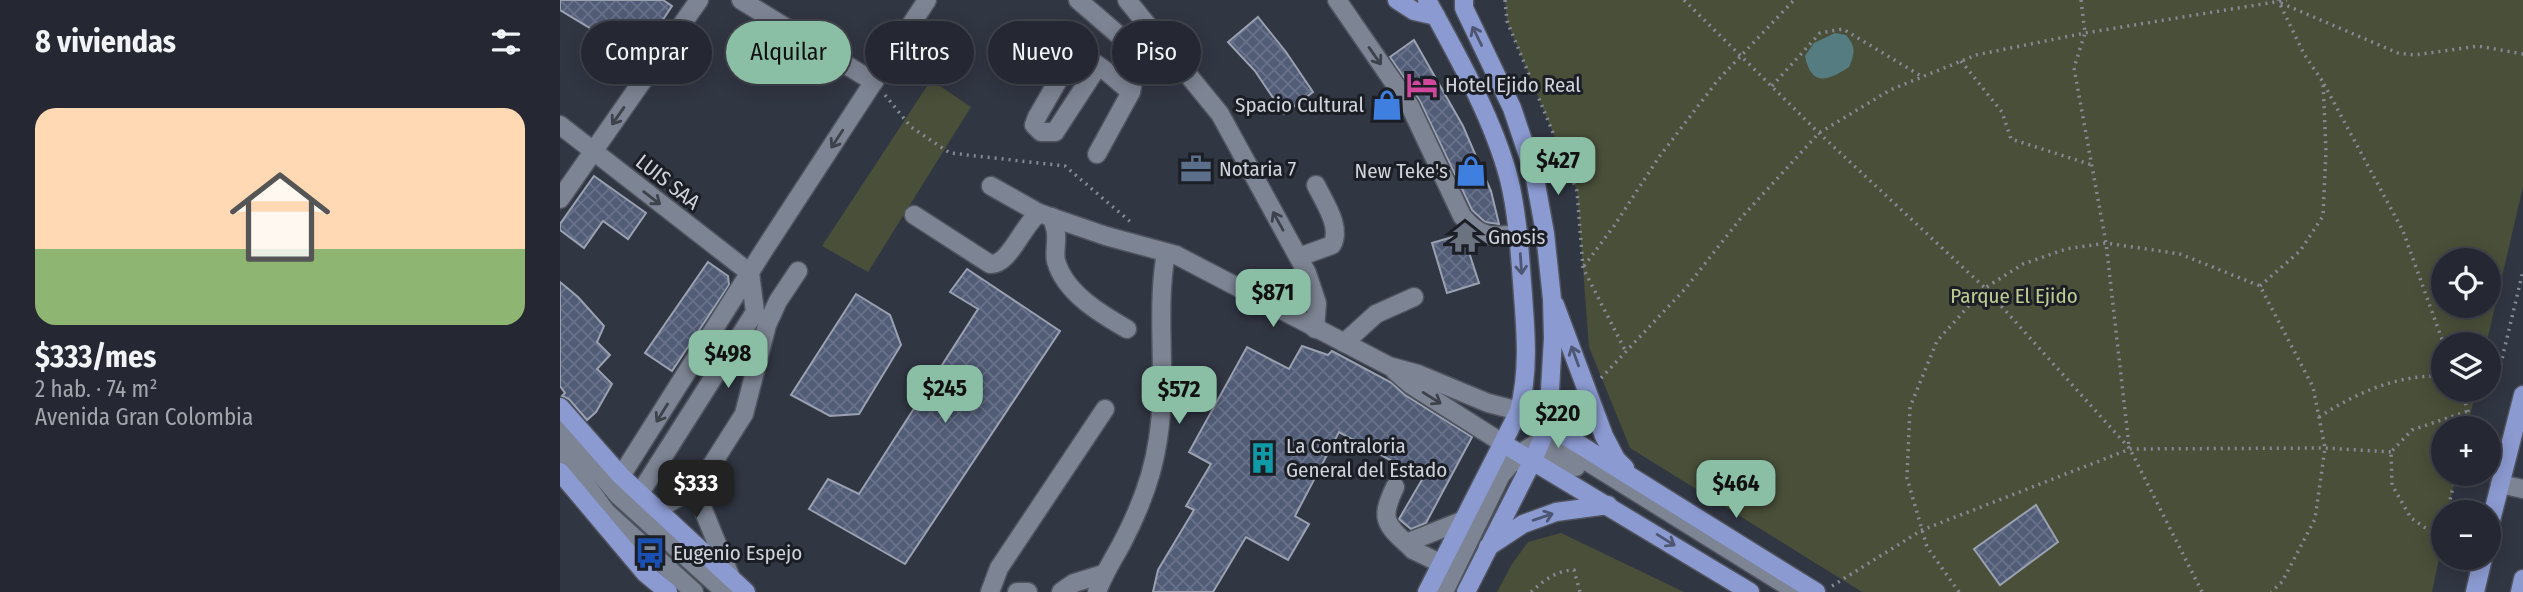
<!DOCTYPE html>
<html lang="es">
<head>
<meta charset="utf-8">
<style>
	body { margin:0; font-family:"Fira Sans Condensed",sans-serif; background:#2d303a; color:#f1f3f6; height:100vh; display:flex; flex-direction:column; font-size:26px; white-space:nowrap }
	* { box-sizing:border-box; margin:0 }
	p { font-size:23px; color:#a3a6ac }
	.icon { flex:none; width:38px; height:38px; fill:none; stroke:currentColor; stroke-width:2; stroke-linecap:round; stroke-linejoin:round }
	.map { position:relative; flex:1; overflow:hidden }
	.details { display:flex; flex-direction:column; background:#252832; width:560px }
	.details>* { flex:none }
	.hud { position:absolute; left:21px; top:21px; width:665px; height:63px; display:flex; gap:14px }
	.tools { position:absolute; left:1871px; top:248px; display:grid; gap:14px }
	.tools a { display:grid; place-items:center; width:70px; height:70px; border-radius:50%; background:#252832; box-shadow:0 4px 18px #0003,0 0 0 2px #42444d; font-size:35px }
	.price { position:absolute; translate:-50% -60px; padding:0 16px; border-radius:14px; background:#8abfa5; color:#111; font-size:23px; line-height:46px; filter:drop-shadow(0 2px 4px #0008) }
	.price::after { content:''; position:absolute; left:50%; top:42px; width:21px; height:16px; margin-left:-10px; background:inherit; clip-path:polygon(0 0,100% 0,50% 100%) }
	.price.on { background:#222; color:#fff }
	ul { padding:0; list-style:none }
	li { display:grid; align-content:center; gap:14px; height:371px; padding:0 35px }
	li span { display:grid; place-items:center; height:217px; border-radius:21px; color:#555 }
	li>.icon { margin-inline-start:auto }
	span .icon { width:126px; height:126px; fill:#fffc; stroke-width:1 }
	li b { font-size:30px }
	h2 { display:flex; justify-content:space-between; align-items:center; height:84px; padding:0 35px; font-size:30px }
	.chip { padding:0 24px; border-radius:32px; background:#252832; box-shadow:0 4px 18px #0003,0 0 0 2px #42444d; font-size:24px; line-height:63px }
	.chip.on { background:#8abfa5; color:#111 }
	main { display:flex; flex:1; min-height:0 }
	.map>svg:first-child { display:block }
</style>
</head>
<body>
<main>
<section class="details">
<h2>8 viviendas<svg class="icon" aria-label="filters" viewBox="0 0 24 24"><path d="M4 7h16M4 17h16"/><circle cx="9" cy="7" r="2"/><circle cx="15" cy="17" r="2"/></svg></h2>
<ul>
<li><span style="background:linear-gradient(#ffd9b3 65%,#8fb573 0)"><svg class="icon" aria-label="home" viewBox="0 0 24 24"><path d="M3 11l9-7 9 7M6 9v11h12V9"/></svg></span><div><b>$333/mes</b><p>2 hab. · 74 m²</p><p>Avenida Gran Colombia</p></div></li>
</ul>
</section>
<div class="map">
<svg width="1963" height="592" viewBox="0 0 1963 592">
	<defs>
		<pattern id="building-cross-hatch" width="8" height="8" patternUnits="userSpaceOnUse" patternTransform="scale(1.75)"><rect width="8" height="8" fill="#515c77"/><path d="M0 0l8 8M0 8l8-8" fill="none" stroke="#69728a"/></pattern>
	</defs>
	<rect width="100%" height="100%" fill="#313643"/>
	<!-- park -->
	<g fill="#4a4f39" fill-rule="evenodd">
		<path d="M945 0H1963V187L1926 345H1883V390H1916L1907 429H1883V474H1896L1888 513H1883V539L1872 592H1302L1070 448 1029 347 1017 191 947 21ZM1883 261H1928V306H1883Z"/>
		<path d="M371 80 411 107 308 272 262 246Z"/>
		<path d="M1001 533 1124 592H937L952 564 968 542Z"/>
	</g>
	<!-- water -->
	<path fill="#547c81" d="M1275 33 1286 35C1296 47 1295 53 1289 67 1268 81 1251 87 1245 56L1254 43Z"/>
	<!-- building -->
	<g fill="url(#building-cross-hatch)" stroke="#9aa1b1" stroke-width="2">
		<path d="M0 0H103L112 6 76 60 45 40 46 38 0 10Z"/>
		<path d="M698 17 726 52 753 92 724 114 695 71 668 42Z"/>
		<path d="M854 40 903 126 931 191 939 224 925 222 912 210 860 101 830 57Z"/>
		<path d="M34 176 86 213 68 239 43 221 24 248 0 230V224Z"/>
		<path d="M903 234 919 283 887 293 872 243Z"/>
		<path d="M148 262 168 276 169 285 112 371 85 353Z"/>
		<path d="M407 269 500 331 345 564 249 509 268 479 299 494 418 309 390 292Z"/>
		<path d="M0 282 18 297 44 326 37 342 50 355 37 369 52 384 36 412 27 420 9 399 2 396 5 393 0 386Z"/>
		<path d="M296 294 330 315 341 345 299 414 270 416 231 395Z"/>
		<path d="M742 346 768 355 772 351 832 383 845 395 912 437 866 523 851 529 839 519 863 478 779 432 735 516 749 524 728 560 686 537 653 592H593L598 570 634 510 626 506 651 464 629 452 687 347 729 369Z"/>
		<path d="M1476 505 1498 542 1440 585 1414 549Z"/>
	</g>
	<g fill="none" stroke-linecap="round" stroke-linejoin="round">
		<defs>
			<g id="minor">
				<path d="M181 0 314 82"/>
				<path d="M518 0 569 44 577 58 571 92C555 80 536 58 516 57L507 65 477 117 474 125 481 132H495L538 66"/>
				<path d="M567 0 660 114 747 273 757 303 755 329"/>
				<path d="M777 0 850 106 902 216C920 238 931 237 959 234"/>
				<path d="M0 125 190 273"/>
				<path d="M537 154 571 92"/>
				<path d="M431 186 479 213"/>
				<path d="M0 199 139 0"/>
				<path d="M354 215 430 264C449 266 462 226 479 213L546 236 616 255 829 366 858 374 928 403 959 411"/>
				<path d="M492 217C493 223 496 228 496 234 497 243 494 253 496 261 505 293 541 314 567 329"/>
				<path d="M739 257 772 245C782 227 764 202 756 185"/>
				<path d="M784 343 816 314 854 297"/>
				<path d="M835 371 851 385 944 444"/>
				<path d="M0 426 58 495 165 592"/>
				<path d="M0 448 46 512 134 592"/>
				<path d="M965 467 973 460 1000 457 1016 467"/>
				<path d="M61 476 204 250 367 0"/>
				<path d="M1940 484 1963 489"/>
				<path d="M835 487C822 515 822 522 846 543"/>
				<path d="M80 493 195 312 190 273"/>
				<path d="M97 510 139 485"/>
				<path d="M882 564 853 550 846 543 904 520"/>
				<path d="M171 578 140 502 139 485 184 414 207 325 218 301 238 271"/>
				<path d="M430 592 439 568 545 409"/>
				<path d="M457 592H468"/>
				<path d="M501 592 514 583 543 574"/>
				<path d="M537 592C543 575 552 561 561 545 578 513 593 475 598 439 608 377 595 314 606 253"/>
				<path d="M884 592 941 475 960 453 981 441 1004 447 1237 592"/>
			</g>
			<g id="major">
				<path d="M837 0 854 11 876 16"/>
				<path d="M867 0C897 55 933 118 949 179 958 216 960 256 963 295 966 334 969 372 959 411L867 592"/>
				<path d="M904 0V8L952 108 974 173 985 233 992 299 993 338 988 425 973 460 906 592"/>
				<path d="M995 305 1044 436 1056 459 1065 468"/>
				<path d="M0 407 61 476 186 592"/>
				<path d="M959 411 988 425 1256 592"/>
				<path d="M944 444 1190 592"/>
				<path d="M0 472 85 573 108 592"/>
				<path d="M1928 532 1963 395"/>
				<path d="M928 547 963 524 996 512 1048 505"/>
				<path d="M1915 592 1923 558"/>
				<path d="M1960 592 1963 579"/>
			</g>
		</defs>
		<!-- minor casing -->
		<use href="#minor" stroke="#4f545f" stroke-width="21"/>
		<!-- major casing -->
		<use href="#major" stroke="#4f545f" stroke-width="21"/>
		<!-- path -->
		<g stroke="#868a95" stroke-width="3.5" stroke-dasharray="2 5" stroke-linecap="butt">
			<path d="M945 0 947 21 1017 191 1023 268 1066 352"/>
			<path d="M1124 0 1259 133 1425 288 1570 449 1642 592"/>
			<path d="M1521 0 1525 33 1514 68 1546 243 1569 446"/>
			<path d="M1721 3 1838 53 1855 55 1918 46 1963 54"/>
			<path d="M1401 61 1442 112 1451 139 1532 165"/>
			<path d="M1764 84 1843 231 1884 345"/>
			<path d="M1212 86 1260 33 1283 29 1361 76"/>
			<path d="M325 95 351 127 390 153 505 166 573 224"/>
			<path d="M1024 266 1054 226 1099 157 1158 80 1234 0"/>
			<path d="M1700 286 1740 251 1763 216 1766 151 1763 82 1744 54 1718 0"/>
			<path d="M1041 378 1125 289 1181 218 1259 133 1330 90 1416 55 1525 33 1727 0"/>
			<path d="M1928 382 1936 384 1963 271"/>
			<path d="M1901 390 1908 411 1905 429"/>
			<path d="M1759 417C1798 392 1836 375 1883 376"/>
			<path d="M1887 513 1896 474"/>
			<path d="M1883 528 1880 538 1851 518 1832 485 1831 452 1852 430 1908 411"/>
			<path d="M1272 586 1362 530 1570 449 1765 448 1831 452"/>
			<path d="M971 592C983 581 997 570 1014 570L1020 592"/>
			<path d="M1399 592 1367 547 1347 478 1350 407 1377 341 1425 288 1463 264 1506 249 1546 243 1620 254 1700 286 1753 387 1765 448 1755 519 1722 582 1711 592"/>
		</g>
		<!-- minor -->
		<use href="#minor" stroke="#7d8493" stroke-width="18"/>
		<!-- major -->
		<use href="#major" stroke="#8b9ad1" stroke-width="18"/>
	</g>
	<!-- one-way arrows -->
	<defs><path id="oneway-shaft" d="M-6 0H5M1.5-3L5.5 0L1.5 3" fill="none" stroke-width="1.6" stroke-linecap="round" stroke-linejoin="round" transform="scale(1.75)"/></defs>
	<g stroke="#4d5672">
		<use href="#oneway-shaft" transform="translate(917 36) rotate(-116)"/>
		<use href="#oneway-shaft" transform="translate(961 264) rotate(86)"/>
		<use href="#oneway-shaft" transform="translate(1015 356) rotate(-110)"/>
		<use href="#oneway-shaft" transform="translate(983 517) rotate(-19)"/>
		<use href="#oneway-shaft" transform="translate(1106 540) rotate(32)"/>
	</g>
	<g stroke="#3d424b">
		<use href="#oneway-shaft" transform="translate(815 56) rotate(55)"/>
		<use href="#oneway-shaft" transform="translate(58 116) rotate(125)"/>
		<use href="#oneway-shaft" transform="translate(277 139) rotate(123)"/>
		<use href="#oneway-shaft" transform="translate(92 198) rotate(38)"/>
		<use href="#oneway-shaft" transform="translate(718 221) rotate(-119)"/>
		<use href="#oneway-shaft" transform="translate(872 398) rotate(32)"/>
		<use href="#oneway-shaft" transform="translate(102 413) rotate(122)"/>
	</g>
	<!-- icons -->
	<defs>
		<symbol id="hotel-bare" viewBox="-9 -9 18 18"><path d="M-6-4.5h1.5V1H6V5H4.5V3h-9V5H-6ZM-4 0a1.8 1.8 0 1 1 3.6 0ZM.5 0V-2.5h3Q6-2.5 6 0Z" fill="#d1479c" stroke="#1b1e24" stroke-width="2.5" paint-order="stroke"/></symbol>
		<symbol id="shop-bare" viewBox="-9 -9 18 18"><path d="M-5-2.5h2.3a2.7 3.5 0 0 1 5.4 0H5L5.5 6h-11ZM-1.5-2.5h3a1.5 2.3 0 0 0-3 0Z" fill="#3f7fe0" stroke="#1b1e24" stroke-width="2.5" paint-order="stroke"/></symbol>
		<symbol id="office-bare" viewBox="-9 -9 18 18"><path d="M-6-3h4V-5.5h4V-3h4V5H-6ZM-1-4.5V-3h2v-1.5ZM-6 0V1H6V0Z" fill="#5c6f8a" stroke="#1b1e24" stroke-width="2.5" paint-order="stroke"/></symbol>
		<symbol id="temple-bare" viewBox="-9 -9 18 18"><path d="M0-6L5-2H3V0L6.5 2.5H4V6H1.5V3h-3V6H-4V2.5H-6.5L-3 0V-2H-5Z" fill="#6b7280" stroke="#1b1e24" stroke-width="2.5" paint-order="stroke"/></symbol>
		<symbol id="building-bare" viewBox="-9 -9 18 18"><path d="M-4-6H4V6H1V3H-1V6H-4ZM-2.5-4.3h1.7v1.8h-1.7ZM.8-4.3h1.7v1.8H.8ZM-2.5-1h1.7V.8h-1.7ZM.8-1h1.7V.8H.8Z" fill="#0f9aa8" stroke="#1b1e24" stroke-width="2.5" paint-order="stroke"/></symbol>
		<symbol id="bus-bare" viewBox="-9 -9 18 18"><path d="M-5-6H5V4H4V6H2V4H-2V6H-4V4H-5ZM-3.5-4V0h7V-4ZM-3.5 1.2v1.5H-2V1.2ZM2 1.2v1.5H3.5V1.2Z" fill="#1a4fb4" stroke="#1b1e24" stroke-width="2.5" paint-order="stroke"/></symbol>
	</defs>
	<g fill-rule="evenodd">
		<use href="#hotel-bare" x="840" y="63" width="44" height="44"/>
		<use href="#shop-bare" x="805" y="83" width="44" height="44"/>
		<use href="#office-bare" x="614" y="147" width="44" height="44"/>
		<use href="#shop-bare" x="889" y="149" width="44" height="44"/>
		<use href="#temple-bare" x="883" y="215" width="44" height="44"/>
		<use href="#building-bare" x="681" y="436" width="44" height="44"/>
		<use href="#bus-bare" x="68" y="531" width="44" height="44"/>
	</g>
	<g text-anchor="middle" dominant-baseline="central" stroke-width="6" stroke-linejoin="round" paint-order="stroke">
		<!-- poi labels -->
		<g font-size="21" fill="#d0d3dc" stroke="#1b1e24" text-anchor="start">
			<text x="885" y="85">Hotel Ejido Real</text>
			<text x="804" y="105" text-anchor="end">Spacio Cultural</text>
			<text x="659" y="169">Notaria 7</text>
			<text x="888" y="171" text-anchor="end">New Teke's</text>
			<text x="928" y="237">Gnosis</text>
			<text x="726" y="446">La Contraloria<tspan x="726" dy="24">General del Estado</tspan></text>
			<text x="113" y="553">Eugenio Espejo</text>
		</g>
		<!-- street labels -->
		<g font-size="21" fill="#d0d3dc" stroke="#1b1e24">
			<text transform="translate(108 182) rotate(38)">LUIS SAA</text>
		</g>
		<!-- park labels -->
		<g font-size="21" fill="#c0cc94" stroke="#1b1e24">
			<text x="1454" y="296">Parque El Ejido</text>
		</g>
	</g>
</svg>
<div class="tools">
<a><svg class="icon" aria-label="locate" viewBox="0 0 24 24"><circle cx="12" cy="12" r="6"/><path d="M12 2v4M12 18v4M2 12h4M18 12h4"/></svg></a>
<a><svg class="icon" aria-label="layers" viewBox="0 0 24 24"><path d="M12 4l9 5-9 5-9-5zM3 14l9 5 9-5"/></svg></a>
<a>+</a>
<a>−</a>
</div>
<b class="price" style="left:998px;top:197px">$427</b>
<b class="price" style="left:713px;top:329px">$871</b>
<b class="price" style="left:168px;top:390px">$498</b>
<b class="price" style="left:385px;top:425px">$245</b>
<b class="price" style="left:619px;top:426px">$572</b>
<b class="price" style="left:998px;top:450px">$220</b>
<b class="price on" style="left:136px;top:520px">$333</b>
<b class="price" style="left:1176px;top:520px">$464</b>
<div class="hud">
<a class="chip">Comprar</a>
<a class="chip on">Alquilar</a>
<a class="chip">Filtros</a>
<a class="chip">Nuevo</a>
<a class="chip">Piso</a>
</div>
</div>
</main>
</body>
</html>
